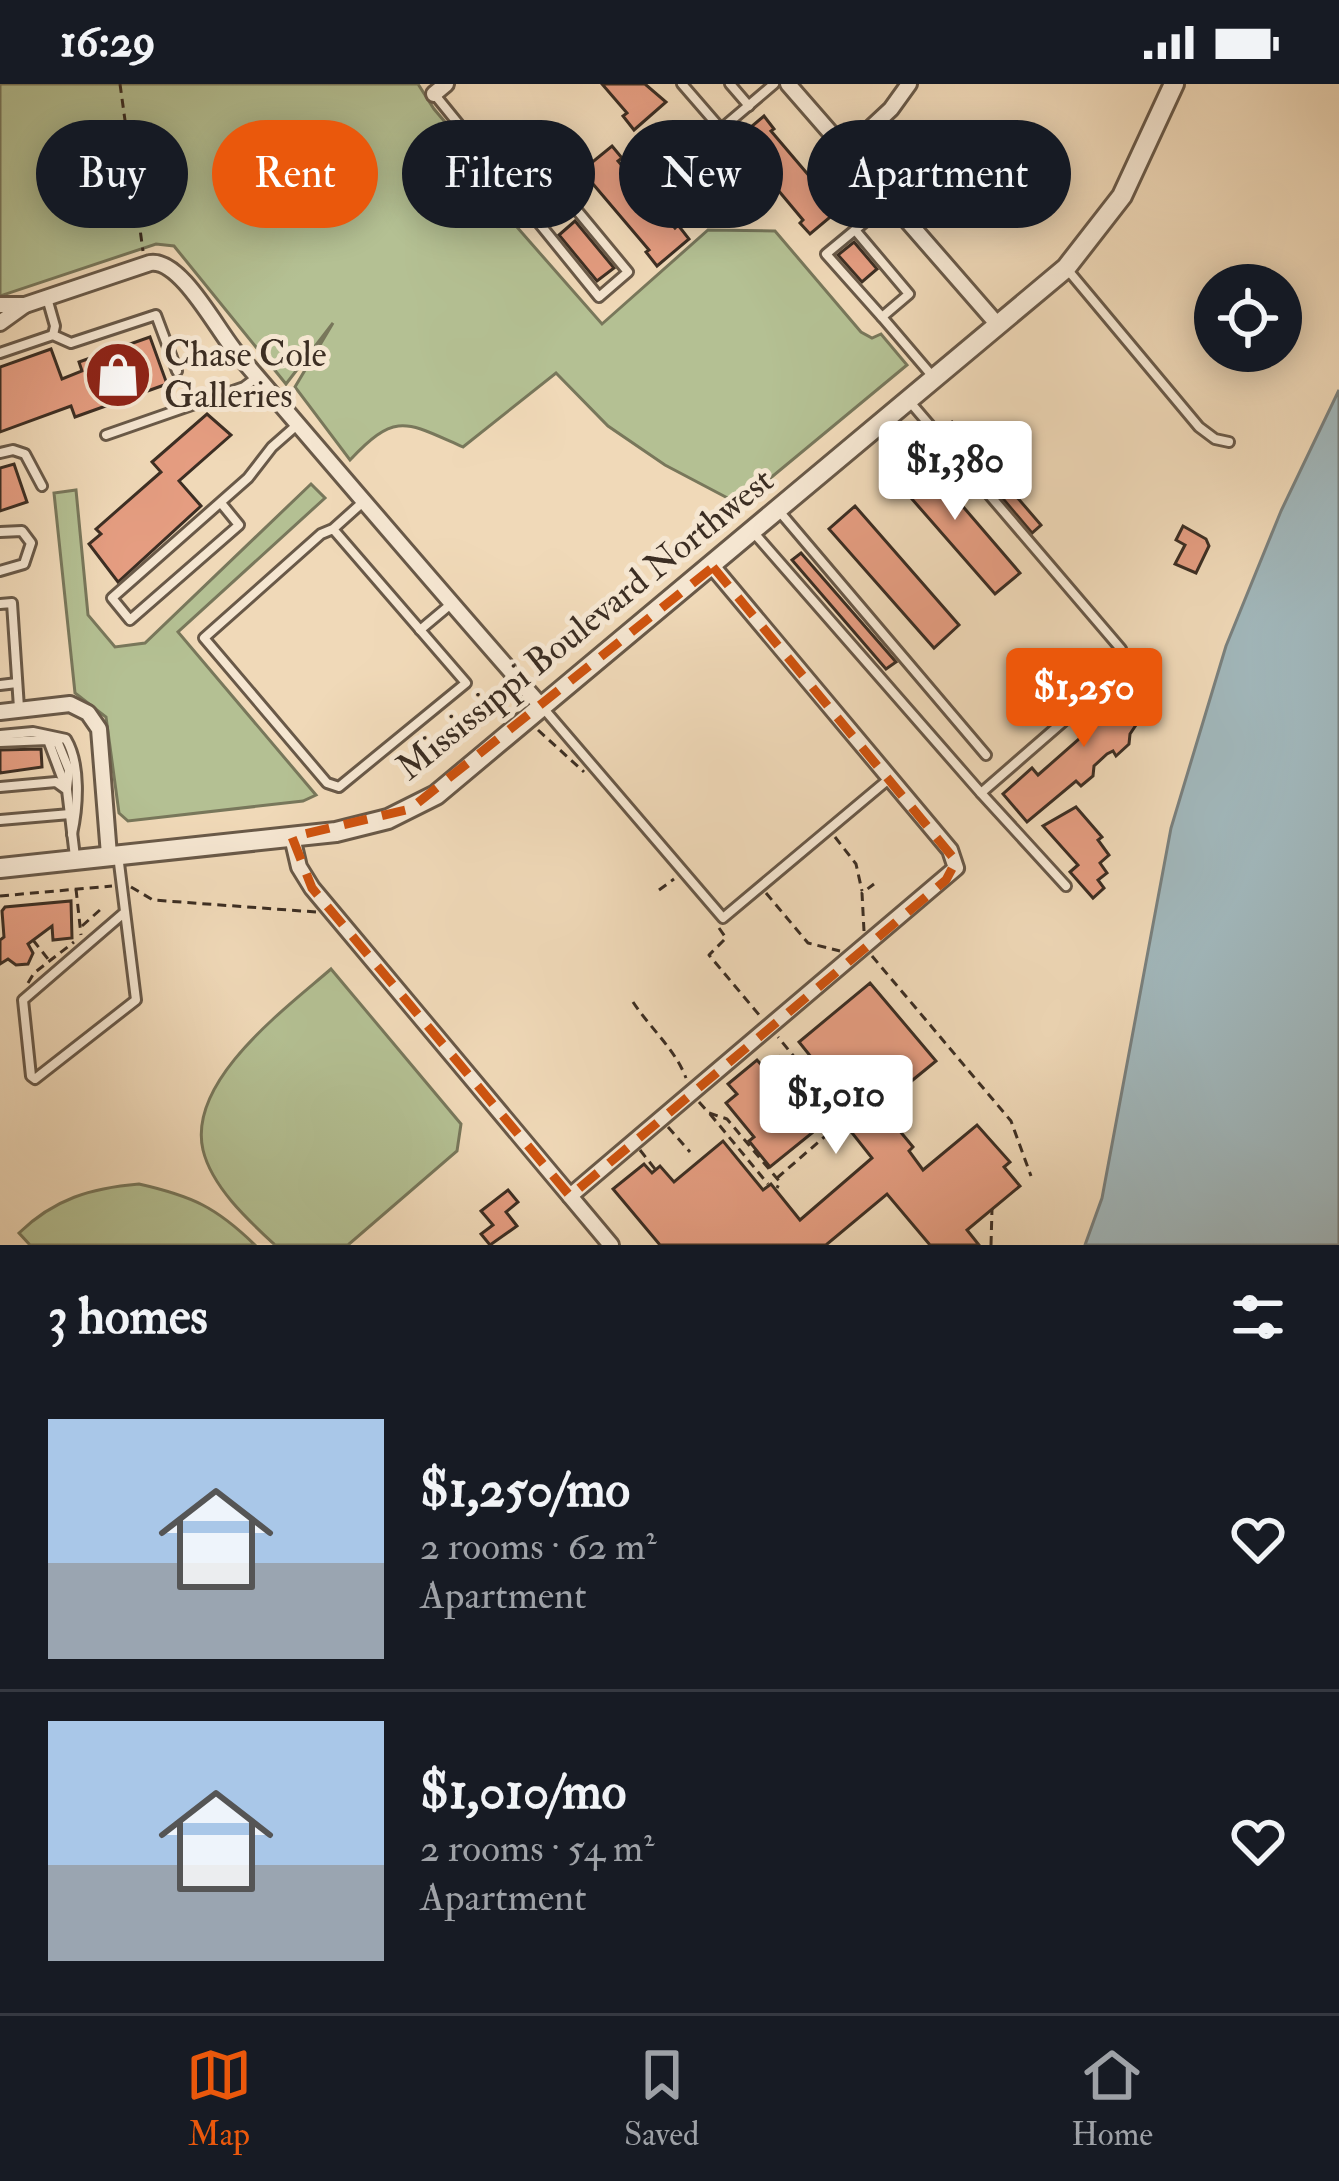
<!DOCTYPE html>
<html lang="en">
<head>
<meta charset="utf-8">
<style>
	body { margin:0; font-family:"IM FELL Double Pica",serif; background:#20242c; color:#f1f3f6; height:100vh; display:flex; flex-direction:column; font-size:45px; white-space:nowrap }
	* { box-sizing:border-box; margin:0 }
	p { font-size:39px; color:#9ea1a6 }
	.icon { flex:none; width:66px; height:66px; fill:none; stroke:currentColor; stroke-width:2; stroke-linecap:round; stroke-linejoin:round }
	.map { position:relative; height:1161px; overflow:hidden }
	.side { display:flex; flex-direction:column; background:#171b24; flex:1 }
	.side>* { flex:none }
	.hud { position:absolute; left:36px; top:36px; width:1269px; height:108px; display:flex; gap:24px }
	.tools { position:absolute; left:1194px; top:180px; display:grid; gap:24px }
	.tools a { display:grid; place-items:center; width:108px; height:108px; border-radius:50%; background:#171b24; box-shadow:0 6px 30px #0003; font-size:60px }
	.price { position:absolute; translate:-50% -102px; padding:0 27px; border-radius:12px; background:#fff; color:#222; font-size:39px; line-height:78px; filter:drop-shadow(0 3px 6px #0008) }
	.price::after { content:''; position:absolute; left:50%; top:72px; width:36px; height:27px; margin-left:-18px; background:inherit; clip-path:polygon(0 0,100% 0,50% 100%) }
	.price.current { background:#ea580c; color:#fff }
	ul { padding:0; list-style:none }
	li { display:flex; align-items:center; gap:36px; height:300px; padding:0 48px }
	li+li { border-top:3px solid #363941 }
	li span { display:grid; place-items:center; flex:none; width:336px; height:240px; border-radius:0px; color:#555 }
	li>.icon { margin-inline-start:auto }
	span .icon { width:144px; height:144px; fill:#fffc; stroke-width:1 }
	li b { font-size:51px }
	h2 { display:flex; justify-content:space-between; align-items:center; height:144px; padding:0 48px; font-size:51px }
	.tag { padding:0 42px; border-radius:54px; background:#171b24; box-shadow:0 6px 30px #0003; font-size:42px; line-height:108px }
	.tag.current { background:#ea580c; color:#fff }
	.status { display:flex; justify-content:space-between; align-items:center; height:84px; padding:0 60px; background:#171b24; direction:ltr }
	.status svg { height:33px; fill:currentColor }
	.tab-bar { display:flex; justify-content:space-around; align-items:center; height:168px; border-top:3px solid #363941; background:#171b24; font-size:33px; color:#9ea1a6 }
	.tab-bar a { display:grid; justify-items:center; gap:6px }
	.tab-bar .current { color:#ea580c }
	.map>svg:first-child { display:block }
</style>
</head>
<body>
<div class="status"><b>16:29</b><svg viewBox="0 0 49 12"><path d="M0 12V9h3v3zM5 12V6h3v6zM10 12V3h3v9zM15 12V0h3v12zM26 1h20v11H26zM47 4h2v5h-2z"/></svg></div>
<div class="map">
<svg width="1339" height="1161" viewBox="0 0 1339 1161">
	<rect width="100%" height="100%" fill="#f0d9b8"/>
	<filter id="stains"><feTurbulence type="fractalNoise" baseFrequency=".00167" numOctaves="4"/><feColorMatrix values="0 0 0 0 .2 0 0 0 0 .09 0 0 0 0 .02 0 0 0 .5 -.17"/></filter>
	<radialGradient id="worn" r=".72"><stop offset=".6" stop-color="#630" stop-opacity="0"/><stop offset="1" stop-color="#630" stop-opacity=".3"/></radialGradient>
	<!-- green -->
	<g fill="#b4c093" stroke="#78775b" stroke-width="3">
		<path d="M0 0H418L434 25 521 127 516 142 602 240 708 146 775 147 861 248 872 254 881 250 907 281 739 420 665 381 608 342 556 289 463 363C406 338 396 327 350 376L295 303 333 239 286 300 174 162 156 160 0 212Z"/>
		<path d="M311 400 325 414 178 548 316 711 303 717 128 737 119 729 106 633 75 609 54 409 76 406 88 531 115 563 145 559Z"/>
		<path d="M331 885 461 1040 457 1067 348 1161H275C248 1136 212 1103 203 1066 187 997 285 925 331 885Z"/>
		<path d="M139 1100C192 1112 216 1123 255 1161H30L19 1149C54 1115 91 1104 139 1100Z"/>
	</g>
	<!-- water -->
	<path fill="#a1b7bb" stroke="#79807e" stroke-width="3" d="M1339 306V1161H1085L1102 1114 1171 744 1226 562 1281 427Z"/>
	<!-- building -->
	<g fill="#e59d81" stroke="#3c2e23" stroke-width="3">
		<path d="M602 0H645L666 18 634 46 623 32 627 29Z"/>
		<path d="M764 32 774 45 771 47 828 114 831 111 841 124 810 150 800 139 803 136 747 69 743 72 732 59Z"/>
		<path d="M612 62 622 74 618 77 675 144 678 141 689 155 657 182 646 168 649 166 593 100 590 102 579 89Z"/>
		<path d="M575 137 614 184 597 197 559 151Z"/>
		<path d="M854 158 877 185 862 198 838 171Z"/>
		<path d="M150 253 167 300 75 333 71 322 0 348V283L51 265 62 295 82 287 79 278Z"/>
		<path d="M207 330 231 351 179 397 201 422 118 498 89 460 101 450 96 445 161 388 152 378Z"/>
		<path d="M952 338 1041 441 1032 449 944 345Z"/>
		<path d="M917 369 1020 489 995 510 891 391Z"/>
		<path d="M14 380 27 418 0 427V384Z"/>
		<path d="M855 422 959 541 934 564 829 445Z"/>
		<path d="M1183 442 1206 455 1209 462 1196 489 1175 480 1185 461 1176 456Z"/>
		<path d="M801 469 896 578 886 585 792 476Z"/>
		<path d="M1145 583 1157 598 1148 605 1151 609 1143 617 1146 620 1140 625 1144 629 1130 650 1129 660 1116 672 1113 667 1107 670 1094 682 1093 692 1081 702 1076 697 1027 738 1003 710 1032 684 1038 691 1112 626 1105 619Z"/>
		<path d="M41 665 42 683 0 689V666Z"/>
		<path d="M1076 723 1102 753 1098 756 1109 771 1100 779 1107 789 1098 796 1104 804 1093 814 1070 788 1078 781 1043 742Z"/>
		<path d="M71 817 72 854 53 856 52 842 28 860 33 869 28 880 16 881 8 875 0 880V856L4 853 2 827 5 823Z"/>
		<path d="M870 899 936 977 892 1013 899 1027 894 1040 913 1063 909 1067 923 1086 977 1041 1010 1078 1004 1083 1020 1102 967 1146 979 1161H930L887 1110 826 1161H660L613 1105 644 1080 652 1089 660 1082 674 1098 723 1057 763 1106 771 1100 800 1136 872 1074 845 1040 857 1030 799 958Z"/>
		<path d="M779 973 801 1000 785 1014 812 1049 770 1083 749 1057 754 1053 726 1019 737 1010 728 1000 757 976 765 985Z"/>
		<path d="M508 1106 518 1118 506 1128 517 1142 490 1161 481 1150 493 1141 481 1127Z"/>
	</g>
	<g fill="none" stroke-linecap="round" stroke-linejoin="round">
		<defs>
			<g id="service">
				<path d="M682 0 721 45 774 0"/>
				<path d="M730 0 749 22"/>
				<path d="M435 11 599 213 628 188 561 107 503 91"/>
				<path d="M890 117 855 146 909 210 882 233 934 294"/>
				<path d="M855 146 826 170 882 233"/>
				<path d="M1067 185 1199 343 1215 355 1229 358"/>
				<path d="M47 214 55 242 53 251"/>
				<path d="M0 269 53 251 71 259 156 231 177 287"/>
				<path d="M910 318 1121 565"/>
				<path d="M106 351 244 303 256 294"/>
				<path d="M0 369 13 366 25 370 42 402"/>
				<path d="M221 419 239 441 130 536 112 514 248 394 272 363 297 341"/>
				<path d="M779 427 986 671"/>
				<path d="M333 445 466 599 339 703 327 699 204 554 321 450 333 445 363 418"/>
				<path d="M0 448 22 447 31 459 24 480 0 487"/>
				<path d="M754 449 981 709 1066 802"/>
				<path d="M0 520 12 519 19 624"/>
				<path d="M420 546 451 520"/>
				<path d="M0 601 17 599"/>
				<path d="M544 625 723 834 890 694"/>
				<path d="M0 651 33 648 66 655C81 680 78 723 72 750"/>
				<path d="M49 657 58 659 69 686 67 704"/>
				<path d="M0 658 48 656 66 704"/>
				<path d="M0 703 56 698 67 706 75 773"/>
				<path d="M981 709 1133 577"/>
				<path d="M0 736 70 730"/>
				<path d="M118 771 136 916 35 995 31 992 23 916 125 828"/>
			</g>
			<g id="minor">
				<path d="M788 0 998 241"/>
				<path d="M434 10 446 0"/>
				<path d="M846 67 891 25 909 0"/>
				<path d="M0 221H25L150 179C180 174 216 244 235 267 337 386 439 506 543 624"/>
				<path d="M0 239 25 221"/>
				<path d="M0 628 70 620 88 629 99 645 109 771"/>
				<path d="M292 753 299 783 312 804 611 1161"/>
				<path d="M570 1112 956 784 950 766 713 483"/>
			</g>
			<path id="tertiary" d="M0 784 336 748 388 735 436 711 1066 184 1122 112 1174 0"/>
		</defs>
		<!-- service casing -->
		<use href="#service" stroke="#695948" stroke-width="14"/>
		<!-- minor casing -->
		<use href="#minor" stroke="#695948" stroke-width="20"/>
		<!-- tertiary casing -->
		<use href="#tertiary" stroke="#695948" stroke-width="24"/>
		<!-- path -->
		<g stroke="#3c2e23" stroke-width="3" stroke-dasharray="9 6" stroke-linecap="butt">
			<path d="M120 0 143 167"/>
			<path d="M538 646 584 688"/>
			<path d="M835 753 856 780 862 807"/>
			<path d="M131 803 153 816 316 828"/>
			<path d="M76 805 81 851"/>
			<path d="M659 806 674 795"/>
			<path d="M766 809 808 859 840 867"/>
			<path d="M0 812 112 802"/>
			<path d="M82 842 101 825"/>
			<path d="M719 844 726 854 709 871 760 932"/>
			<path d="M864 847 862 809 874 800"/>
			<path d="M33 856 48 875"/>
			<path d="M872 872 1011 1037 1031 1092"/>
			<path d="M28 899 34 889 74 858"/>
			<path d="M633 918C650 944 675 965 686 994"/>
			<path d="M699 1018 709 1029 727 1035 780 1098 777 1104"/>
			<path d="M710 1030 768 1100"/>
			<path d="M668 1043 690 1068"/>
			<path d="M640 1066 655 1085"/>
			<path d="M777 1094 845 1035 778 953"/>
			<path d="M991 1161 992 1125"/>
		</g>
		<!-- service -->
		<use href="#service" stroke="#f5e6d1" stroke-width="8"/>
		<!-- minor -->
		<use href="#minor" stroke="#f5e6d1" stroke-width="14"/>
		<!-- tertiary -->
		<use href="#tertiary" stroke="#f5e6d1" stroke-width="18"/>
	</g>
	<!-- marked area -->
	<path fill="none" stroke="#ce530f" stroke-width="9" stroke-dasharray="24 15" stroke-linejoin="round" d="M713 483 956 777 946 796 570 1112 312 804 292 753 410 725Z"/>
	<!-- icons -->
	<defs>
		<symbol id="shop-disc" viewBox="-11 -11 22 22"><circle r="9.5" fill="#8f2418" stroke="#f5e6d1"/><path d="M-5-2.5h2.3a2.7 3.5 0 0 1 5.4 0H5L5.5 6h-11ZM-1.5-2.5h3a1.5 2.3 0 0 0-3 0Z" fill="#fff"/></symbol>
	</defs>
	<g fill-rule="evenodd">
		<use href="#shop-disc" x="80" y="253" width="76" height="76"/>
	</g>
	<g text-anchor="middle" dominant-baseline="central" stroke-width="10" stroke-linejoin="round" paint-order="stroke">
		<!-- poi labels -->
		<g font-size="36" fill="#3c2e23" stroke="#f5e6d1" text-anchor="start">
			<text x="164" y="270">Chase Cole<tspan x="164" dy="41">Galleries</tspan></text>
		</g>
		<!-- street labels -->
		<g font-size="36" fill="#3c2e23" stroke="#f5e6d1">
			<text transform="translate(585 540) rotate(-39)">Mississippi Boulevard Northwest</text>
		</g>
	</g>
	<rect width="100%" height="100%" filter="url(#stains)"/>
	<rect width="100%" height="100%" fill="url(#worn)"/>
</svg>
<div class="tools">
<a><svg class="icon" aria-label="locate" viewBox="0 0 24 24"><circle cx="12" cy="12" r="6"/><path d="M12 2v4M12 18v4M2 12h4M18 12h4"/></svg></a>
</div>
<b class="price" style="left:955px;top:439px">$1,380</b>
<b class="price current" style="left:1084px;top:666px">$1,250</b>
<b class="price" style="left:836px;top:1073px">$1,010</b>
<div class="hud">
<a class="tag">Buy</a>
<a class="tag current">Rent</a>
<a class="tag">Filters</a>
<a class="tag">New</a>
<a class="tag">Apartment</a>
</div>
</div>
<section class="side">
<h2>3 homes<svg class="icon" aria-label="filters" viewBox="0 0 24 24"><path d="M4 7h16M4 17h16"/><circle cx="9" cy="7" r="2"/><circle cx="15" cy="17" r="2"/></svg></h2>
<ul>
<li><span style="background:linear-gradient(#a9c7e8 60%,#9aa5b1 0)"><svg class="icon" aria-label="home" viewBox="0 0 24 24"><path d="M3 11l9-7 9 7M6 9v11h12V9"/></svg></span><div><b>$1,250/mo</b><p>2 rooms · 62 m²</p><p>Apartment</p></div><svg class="icon" aria-label="heart" viewBox="0 0 24 24"><path d="M12 20l-8-8c-3-5 5-10 8-4 3-6 11-1 8 4z"/></svg></li>
<li><span style="background:linear-gradient(#a9c7e8 60%,#9aa5b1 0)"><svg class="icon" aria-label="home" viewBox="0 0 24 24"><path d="M3 11l9-7 9 7M6 9v11h12V9"/></svg></span><div><b>$1,010/mo</b><p>2 rooms · 54 m²</p><p>Apartment</p></div><svg class="icon" aria-label="heart" viewBox="0 0 24 24"><path d="M12 20l-8-8c-3-5 5-10 8-4 3-6 11-1 8 4z"/></svg></li>
</ul>
</section>
<nav class="tab-bar">
<a class="current"><svg class="icon" aria-label="map" viewBox="0 0 24 24"><path d="M3 6l6-2 6 2 6-2v14l-6 2-6-2-6 2zM9 4v14M15 6v14"/></svg>Map</a>
<a><svg class="icon" aria-label="saved" viewBox="0 0 24 24"><path d="M7 4h10v16l-5-4-5 4z"/></svg>Saved</a>
<a><svg class="icon" aria-label="home" viewBox="0 0 24 24"><path d="M3 11l9-7 9 7M6 9v11h12V9"/></svg>Home</a>
</nav>
</body>
</html>
